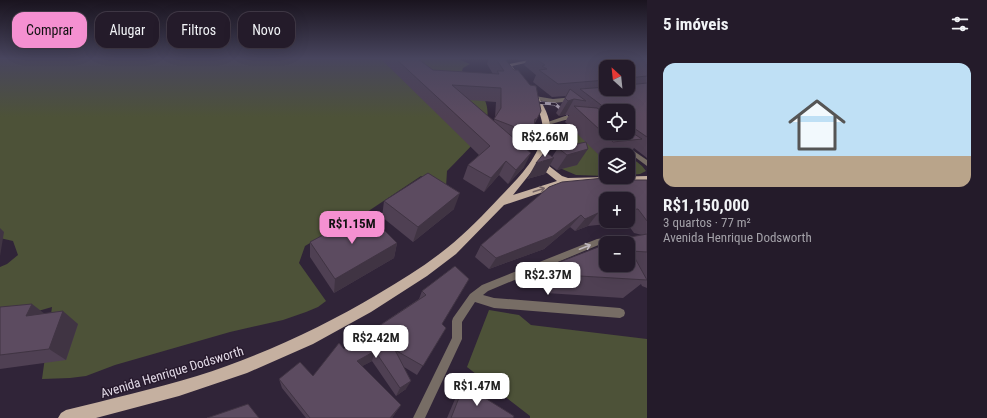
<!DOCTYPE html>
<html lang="pt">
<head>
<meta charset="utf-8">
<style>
	body { margin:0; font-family:"Roboto Condensed",sans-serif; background:#302836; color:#f1f3f6; height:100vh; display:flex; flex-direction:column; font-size:15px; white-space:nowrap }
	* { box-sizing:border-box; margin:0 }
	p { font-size:13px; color:#a3a1a8 }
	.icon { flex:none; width:22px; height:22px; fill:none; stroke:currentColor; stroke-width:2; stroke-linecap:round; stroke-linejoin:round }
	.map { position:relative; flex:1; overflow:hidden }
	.side { display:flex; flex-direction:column; background:#241b2a; width:340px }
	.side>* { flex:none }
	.guide { position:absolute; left:12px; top:12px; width:380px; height:36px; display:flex; gap:8px }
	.needle { width:26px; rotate:333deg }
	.controls { position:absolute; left:599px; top:60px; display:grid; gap:8px }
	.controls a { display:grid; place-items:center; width:36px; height:36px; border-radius:8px; background:#241b2a; box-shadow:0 4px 16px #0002,0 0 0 1px #413947; font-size:20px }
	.price { position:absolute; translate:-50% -34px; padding:0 9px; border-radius:8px; background:#fff; color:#222; font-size:13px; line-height:26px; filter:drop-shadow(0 1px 2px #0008) }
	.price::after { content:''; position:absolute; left:50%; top:24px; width:12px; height:9px; margin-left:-6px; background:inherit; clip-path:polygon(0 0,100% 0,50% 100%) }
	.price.selected { background:#f590d1; color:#111 }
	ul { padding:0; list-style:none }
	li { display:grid; align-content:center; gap:8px; height:212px; padding:0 16px }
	li span { display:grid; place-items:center; height:124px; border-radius:12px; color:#555 }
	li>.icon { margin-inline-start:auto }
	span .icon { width:72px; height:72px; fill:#fffc; stroke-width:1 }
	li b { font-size:17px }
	h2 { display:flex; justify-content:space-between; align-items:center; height:48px; padding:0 16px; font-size:17px }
	.tag { padding:0 14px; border-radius:12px; background:#241b2a; box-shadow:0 4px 16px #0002,0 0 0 1px #413947; font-size:14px; line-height:36px }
	.tag.selected { background:#f590d1; color:#111 }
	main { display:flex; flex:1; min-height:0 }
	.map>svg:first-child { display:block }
</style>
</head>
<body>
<main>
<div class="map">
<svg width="647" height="418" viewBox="0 0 647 418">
	<rect width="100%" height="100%" fill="#302438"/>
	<!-- green -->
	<g fill="#4d5238">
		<path d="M0 59H458L470 64 463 68 462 71C510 114 482 135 447 171L446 187 421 176 367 212 351 219 305 246 299 263 326 301 318 307 306 312 283 320 230 332 115 365 86 376 70 378 42 379 52 307 0 322V267L7 264 18 255 13 241 0 238Z"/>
		<path d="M569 123 591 125 642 166 646 171 640 174 628 175V155H606V176L576 175 562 169C558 156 557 133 569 123Z"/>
		<path d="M489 310 519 315 531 325 647 339V418H530V416L467 367Z"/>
	</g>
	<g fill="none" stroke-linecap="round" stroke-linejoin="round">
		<!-- path -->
		<path stroke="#8a8090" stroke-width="1.5" stroke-dasharray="1.5 2" stroke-linecap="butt" d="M560 150 563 131 567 126"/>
		<!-- street -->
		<g fill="#776d65" fill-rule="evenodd">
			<path d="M535 96 553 99 574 97 577 99 574 101 553 103 533 99V97Z"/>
			<path d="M565 116H577L580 118 577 120H565L548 125 545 123Z"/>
			<path d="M622 143 647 160V166L620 146 619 145Z"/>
			<path d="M618 236 636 238 647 240V248C631 243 616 243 601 244L488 291 483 295 494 298 620 308 624 310 625 313 624 316 620 318 494 308 475 302 462 322V339L425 418H413L452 338V321L453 318 470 294 482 285 597 239Z"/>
		</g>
		<!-- primary -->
		<g fill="#c5b0a0" fill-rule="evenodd">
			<path d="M533 59H543L512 66 517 73 514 75 512 74 505 65Z"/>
			<path d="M529 92H535C551 116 557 132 540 159L562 176 568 178 647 176V182L567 184 504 205 456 254 427 276 371 312 313 344 247 373 179 396 96 418H58L61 413 66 410C110 399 154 389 197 376 260 356 321 328 378 294 402 280 426 265 447 248 466 233 484 214 500 197 519 177 550 148 541 118 539 109 534 102 528 94ZM537 165 557 181 513 195Z"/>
		</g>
		<defs>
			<path id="rail" d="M527 102 555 104 567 114"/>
		</defs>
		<!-- rail casing -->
		<use href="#rail" stroke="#b1a7b6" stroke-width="3"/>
		<!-- rail -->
		<use href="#rail" stroke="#271a2d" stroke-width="2" stroke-dasharray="6" stroke-linecap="butt"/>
	</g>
	<!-- wall -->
	<g fill="#4f4053" fill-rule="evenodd">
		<path d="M381 59H418L433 70 493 74 487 64 489 59H505L537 119 534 125 533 134 526 148 525 147 524 167 508 184 499 175 484 192 463 179 468 165 479 155ZM469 100 496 102 495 118 494 121Z"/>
		<path d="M517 59H647V158L634 148 629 155H606V157H601L565 122 569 115H565L559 116 556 113 566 96 552 97 533 82 536 75 524 65 527 59 519 60ZM606 67H628V89H606ZM606 111H628V133H606Z"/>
		<path d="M586 142 577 165 557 170 550 165 545 174 527 179 552 157 558 148Z"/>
		<path d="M605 180H647V288L642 286 641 284 623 298 546 293 541 282 557 263 625 238 642 235 634 233 626 222 588 226 575 231 570 227 544 249 489 269 475 257 481 245ZM606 199H628V221H606Z"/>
		<path d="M384 201 454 209 413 242 382 217Z"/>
		<path d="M310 242 397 243 394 258 334 293 310 257Z"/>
		<path d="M455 266 442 324 446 328 417 375 404 367 406 389 396 396 372 361 362 366 401 405 396 412 392 418H306L282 388 279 379 313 376 344 349 419 299 422 291Z"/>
		<path d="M0 307 44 314 78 324 66 360 0 369Z"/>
		<path d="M464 385 513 418H447L458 392Z"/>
	</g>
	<!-- shaded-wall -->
	<g fill="#403443">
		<path d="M574 99 565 115 559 116 568 101Z"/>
		<path d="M588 149 577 165 557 170 567 155Z"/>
		<path d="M531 153 524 167 508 184 516 170Z"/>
		<path d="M554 158 545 174 527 179 536 163Z"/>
		<path d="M506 161 499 175 484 192 491 178Z"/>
		<path d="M460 193 454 209 413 242 418 227Z"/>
		<path d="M598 213 588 226 575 231 585 219Z"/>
		<path d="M581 215 570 227 544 249 489 269 496 258Z"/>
		<path d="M0 228 4 232 0 256Z"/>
		<path d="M397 243 394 258 334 293 335 279Z"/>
		<path d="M32 304 49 317 26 316Z"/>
		<path d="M63 311 78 324 66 360 49 349Z"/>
		<path d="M375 351 372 361 355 370 357 361Z"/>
		<path d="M411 381 406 389 396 396 400 388Z"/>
		<path d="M401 405 396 412 392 418H390Z"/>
	</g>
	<!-- building -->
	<g fill="#5c4b60" stroke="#403443">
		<path d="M396 59H418L433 70 499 74 497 71H504L496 59H505L514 70H518L530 85 536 86 541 111 537 119H535L533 134 494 119 501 108V88L452 85 531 153 516 170 506 161 491 178 468 165 490 146Z"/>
		<path d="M536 59H647V76L628 78V67H606V80L558 84 539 70 547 69 542 66 545 65Z"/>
		<path d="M647 83V137L628 124V111H609L580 89 606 87V89H628V85Z"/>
		<path d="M570 89 586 101 574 99 568 101 565 98Z"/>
		<path d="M574 106 597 108 606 114V133H628V130L642 139 613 142Z"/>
		<path d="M586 142 588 149 567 155 558 148Z"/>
		<path d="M545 152 554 158 536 163Z"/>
		<path d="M428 173 460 193 418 227 384 201Z"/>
		<path d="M604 178 605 180H647V221L638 209 628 210V199H606V213H598L585 219 581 215 553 236 496 258 481 245 549 187 562 182Z"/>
		<path d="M366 212 397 243 335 279 310 242Z"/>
		<path d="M647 234V252L631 251 647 280 563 275 557 263 606 244V265H628V243H608L624 237 625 238Z"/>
		<path d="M455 266 469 279 442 324 446 328 423 366 395 350 411 381 400 388 375 351 357 361 401 405 390 418H310L279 379 300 362 313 376 339 343 344 349 426 295 422 291Z"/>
		<path d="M32 304 26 316 63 311 49 349 0 355V307Z"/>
		<path d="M464 385 514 416 513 418H451Z"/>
		<path d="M248 404 259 418H207Z"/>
	</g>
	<!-- one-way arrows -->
	<defs><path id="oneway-shaft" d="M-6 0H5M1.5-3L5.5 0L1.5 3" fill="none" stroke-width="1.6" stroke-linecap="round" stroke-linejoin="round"/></defs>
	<use stroke="#766566" href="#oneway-shaft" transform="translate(539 190) rotate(-18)"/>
	<use stroke="#c1b9bf" href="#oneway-shaft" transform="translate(585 247) rotate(-21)"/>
	<!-- sky -->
	<linearGradient id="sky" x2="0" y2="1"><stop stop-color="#1a141f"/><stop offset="0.5" stop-color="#48455e"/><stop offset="1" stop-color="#48455e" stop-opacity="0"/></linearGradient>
	<rect width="647" height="117" fill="url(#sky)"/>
	<g text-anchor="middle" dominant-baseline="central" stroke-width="3" stroke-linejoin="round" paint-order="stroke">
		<!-- near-street labels -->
		<g font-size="13" fill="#e1d9e6" stroke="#271a2d">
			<text transform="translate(172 372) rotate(-17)">Avenida Henrique Dodsworth</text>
		</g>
	</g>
</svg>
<div class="controls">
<a><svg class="needle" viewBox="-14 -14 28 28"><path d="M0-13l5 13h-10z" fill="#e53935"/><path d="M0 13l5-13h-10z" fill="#a3a1a8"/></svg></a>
<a><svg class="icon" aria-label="locate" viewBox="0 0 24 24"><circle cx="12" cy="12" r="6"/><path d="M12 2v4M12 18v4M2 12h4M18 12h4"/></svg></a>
<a><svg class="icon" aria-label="layers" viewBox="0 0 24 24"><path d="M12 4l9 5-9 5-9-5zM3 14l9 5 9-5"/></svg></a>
<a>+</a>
<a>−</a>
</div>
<b class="price" style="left:545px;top:158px">R$2.66M</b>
<b class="price selected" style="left:352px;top:245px">R$1.15M</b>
<b class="price" style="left:548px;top:296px">R$2.37M</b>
<b class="price" style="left:376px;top:359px">R$2.42M</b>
<b class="price" style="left:477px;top:407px">R$1.47M</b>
<div class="guide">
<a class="tag selected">Comprar</a>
<a class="tag">Alugar</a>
<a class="tag">Filtros</a>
<a class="tag">Novo</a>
</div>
</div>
<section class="side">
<h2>5 imóveis<svg class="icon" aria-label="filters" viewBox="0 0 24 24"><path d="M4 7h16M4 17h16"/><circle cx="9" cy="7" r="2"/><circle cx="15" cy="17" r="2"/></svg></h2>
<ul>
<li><span style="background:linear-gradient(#bfe0f5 75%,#b9a48a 0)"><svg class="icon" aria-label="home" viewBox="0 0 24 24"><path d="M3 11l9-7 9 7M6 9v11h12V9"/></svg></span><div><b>R$1,150,000</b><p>3 quartos · 77 m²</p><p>Avenida Henrique Dodsworth</p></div></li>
</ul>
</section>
</main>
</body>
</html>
